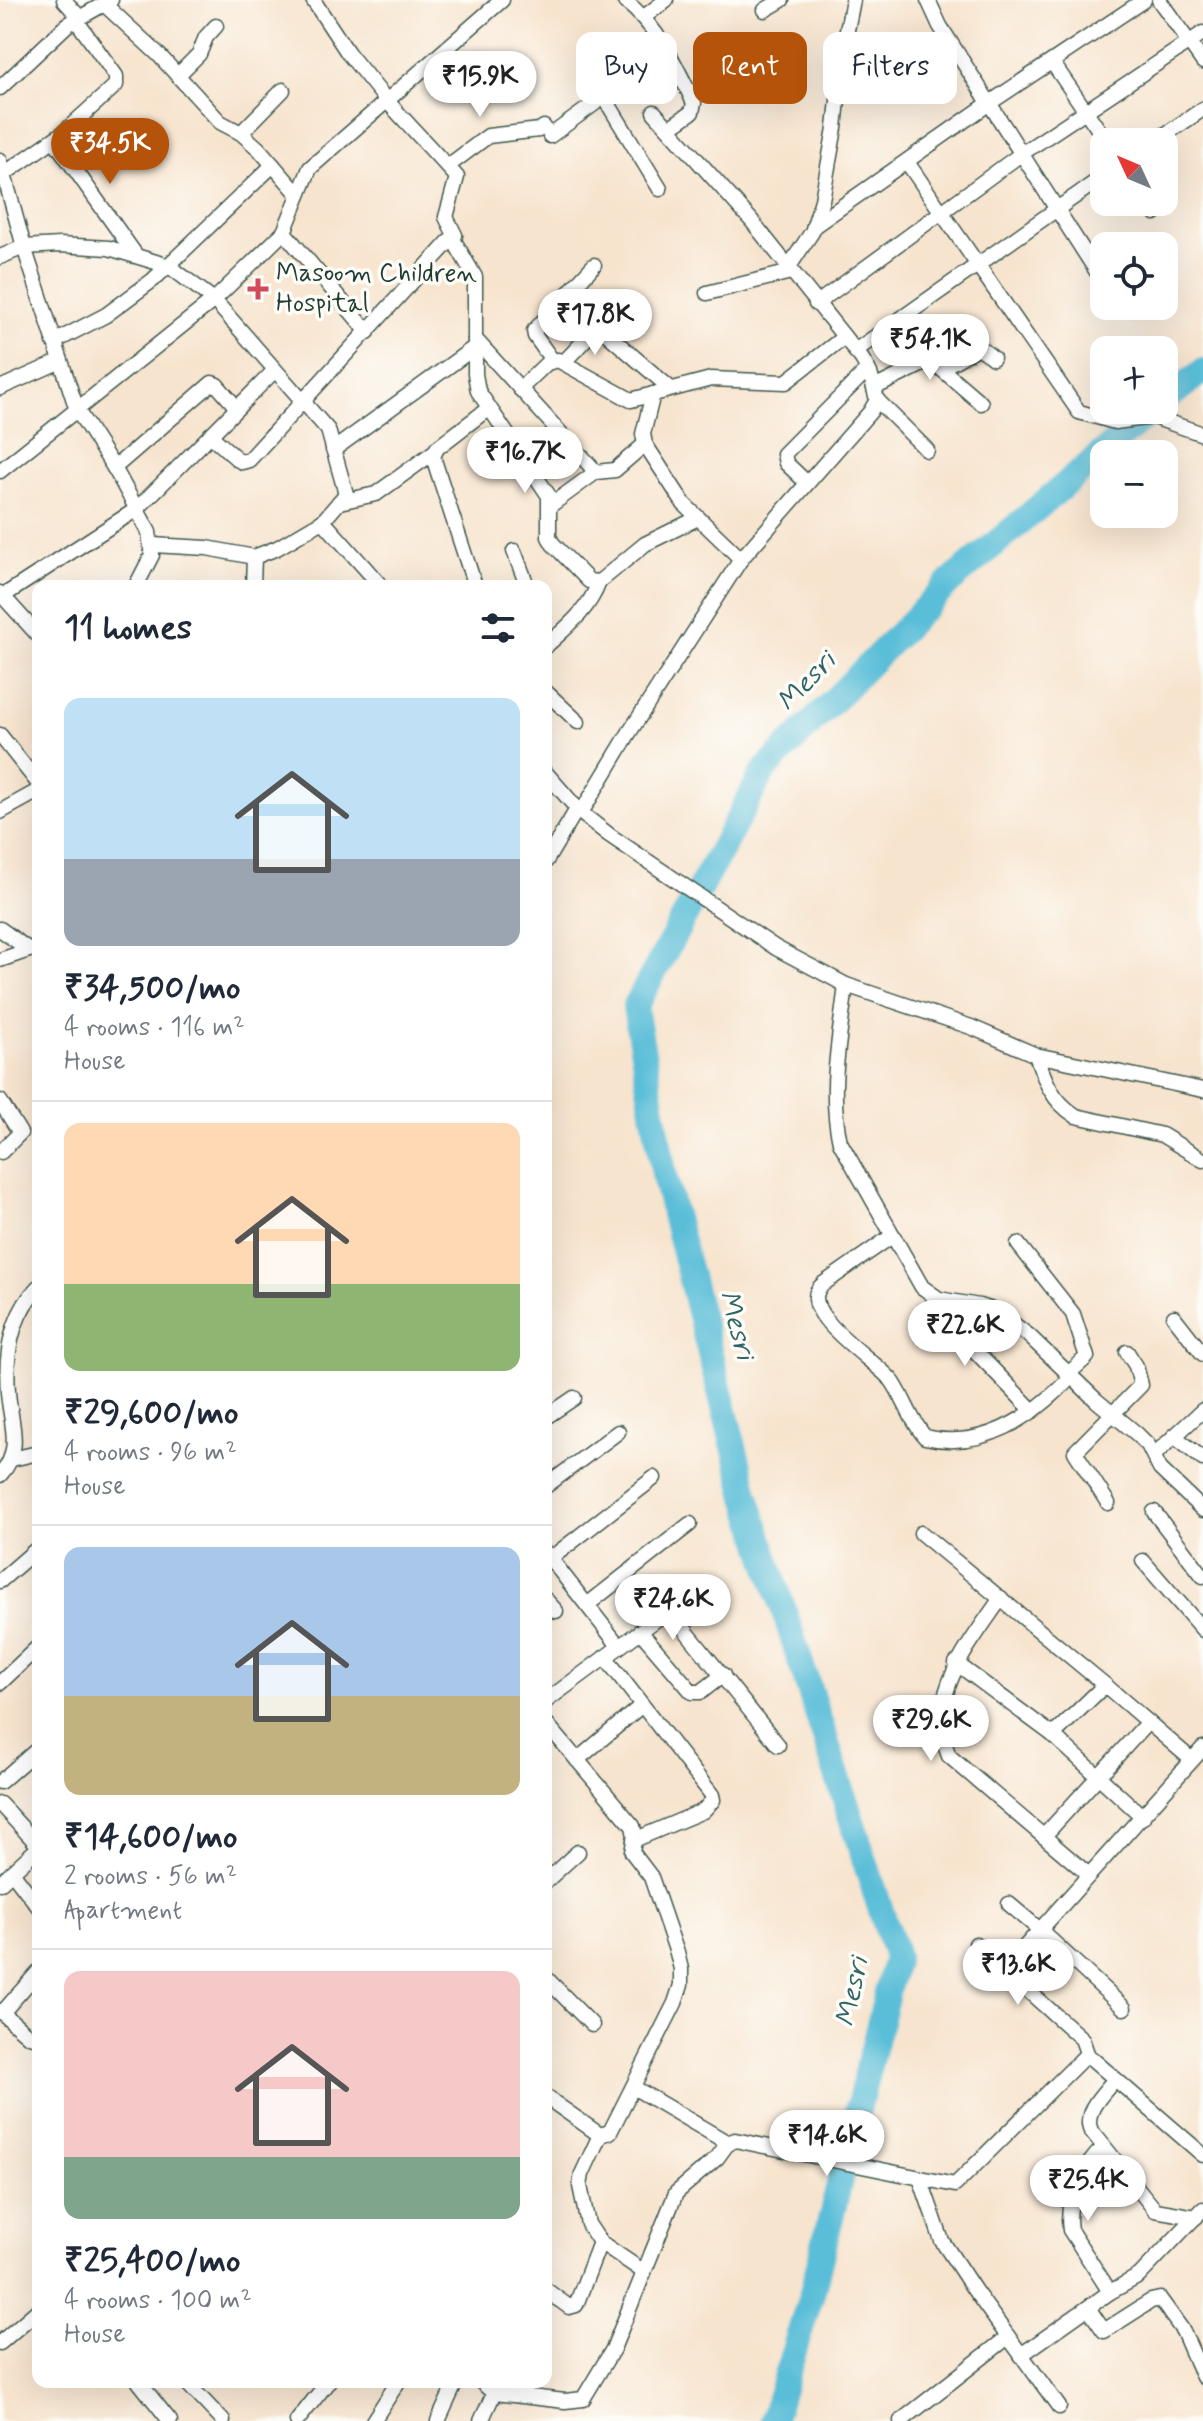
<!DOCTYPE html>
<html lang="en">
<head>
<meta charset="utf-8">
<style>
	body { margin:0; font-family:Mynerve,sans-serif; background:#f6f6f7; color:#1f2937; height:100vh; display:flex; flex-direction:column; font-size:30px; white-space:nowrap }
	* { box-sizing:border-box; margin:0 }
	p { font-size:26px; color:#747a83 }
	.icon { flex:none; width:44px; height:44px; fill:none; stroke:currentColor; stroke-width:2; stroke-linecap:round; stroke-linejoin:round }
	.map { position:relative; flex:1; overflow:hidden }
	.drawer { position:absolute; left:32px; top:580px; width:520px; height:1808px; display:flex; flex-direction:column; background:#fff; border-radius:16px; box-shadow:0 8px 32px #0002 }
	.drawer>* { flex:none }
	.hud { position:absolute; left:576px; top:32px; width:506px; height:72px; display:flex; gap:16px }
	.needle { width:52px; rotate:314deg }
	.tools { position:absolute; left:1090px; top:128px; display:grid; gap:16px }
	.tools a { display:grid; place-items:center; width:88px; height:88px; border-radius:16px; background:#fff; box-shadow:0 8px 32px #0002; font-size:40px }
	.price { position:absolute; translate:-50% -68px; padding:0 18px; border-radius:28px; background:#fff; color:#222; font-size:26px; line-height:52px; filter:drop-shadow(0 2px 4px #0008) }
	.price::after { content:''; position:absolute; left:50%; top:48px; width:24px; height:18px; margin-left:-12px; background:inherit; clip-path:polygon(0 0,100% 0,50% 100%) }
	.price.selected { background:#b45309; color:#fff }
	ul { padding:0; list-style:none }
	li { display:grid; align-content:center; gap:16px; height:424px; padding:0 32px }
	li+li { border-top:2px solid #e0e1e3 }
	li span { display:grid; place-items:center; height:248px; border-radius:16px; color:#555 }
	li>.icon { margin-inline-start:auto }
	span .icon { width:144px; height:144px; fill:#fffc; stroke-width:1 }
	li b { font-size:34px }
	h2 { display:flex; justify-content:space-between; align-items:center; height:96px; padding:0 32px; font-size:34px }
	.chip { padding:0 28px; border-radius:16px; background:#fff; box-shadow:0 8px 32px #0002; font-size:28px; line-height:72px }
	.chip.selected { background:#b45309; color:#fff }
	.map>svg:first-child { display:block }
</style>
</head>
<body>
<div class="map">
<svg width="1203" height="2421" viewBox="0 0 1203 2421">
	<rect width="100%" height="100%" fill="#fdfcf7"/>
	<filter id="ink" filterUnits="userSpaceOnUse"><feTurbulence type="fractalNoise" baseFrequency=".0125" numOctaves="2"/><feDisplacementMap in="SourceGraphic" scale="16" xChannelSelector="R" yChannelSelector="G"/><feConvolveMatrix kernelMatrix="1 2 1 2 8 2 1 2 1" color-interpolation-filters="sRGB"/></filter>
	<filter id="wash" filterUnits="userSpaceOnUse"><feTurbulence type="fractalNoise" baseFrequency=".006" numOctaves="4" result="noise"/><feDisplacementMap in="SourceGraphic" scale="32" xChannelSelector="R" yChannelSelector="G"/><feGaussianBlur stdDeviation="1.8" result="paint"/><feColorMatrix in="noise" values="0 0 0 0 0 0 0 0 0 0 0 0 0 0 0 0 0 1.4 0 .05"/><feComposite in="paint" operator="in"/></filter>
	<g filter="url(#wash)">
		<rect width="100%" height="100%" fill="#f7e4ce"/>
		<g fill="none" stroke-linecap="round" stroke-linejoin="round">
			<!-- river -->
			<g stroke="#5abed8" stroke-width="26">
				<path d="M1164 401 1203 371"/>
				<path d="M772 2421 812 2293 896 1957 747 1497 665 1179 635 1007 764 771 950 582 1153 410"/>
			</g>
		</g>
	</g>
	<g filter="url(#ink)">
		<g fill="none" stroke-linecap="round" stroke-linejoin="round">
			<defs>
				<g id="street">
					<path d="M64 0 80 18"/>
					<path d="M624 0C658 27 676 65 694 103L692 112 669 128"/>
					<path d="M928 0 940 26 1104 283"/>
					<path d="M1159 0 1203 62"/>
					<path d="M104 4 158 54 220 122 241 133 259 149 299 195"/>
					<path d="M765 10 782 0"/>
					<path d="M644 17 666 0"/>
					<path d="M1052 62 1107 142"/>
					<path d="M178 75 199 54 206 37 216 26"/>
					<path d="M0 88 67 25 111 0"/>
					<path d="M604 97 660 189"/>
					<path d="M241 133 283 90"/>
					<path d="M550 136 616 88 661 42"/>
					<path d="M54 140 135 254"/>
					<path d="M1154 142 1203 109"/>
					<path d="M0 160 24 247 77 410 116 471 149 532 152 555 136 586"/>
					<path d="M907 162 1079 412 1115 422 1153 417 1203 434"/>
					<path d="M448 166 488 136 539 130 544 127"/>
					<path d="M4 174 63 133 116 85V76L76 20"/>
					<path d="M1148 202 1155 213"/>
					<path d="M814 226 988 104 1144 0"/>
					<path d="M284 232 368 332"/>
					<path d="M453 239 475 277V374L478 391 549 496V537L553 544 589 581 599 582 645 544 698 518"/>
					<path d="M0 257 24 247 60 245 109 248 169 266 214 300 284 232 310 168 502 0"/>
					<path d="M788 268 812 232 822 200 835 128 844 45 853 0"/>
					<path d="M707 293 791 272"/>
					<path d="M564 297 671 389"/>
					<path d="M816 304 1021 154 1203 33"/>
					<path d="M475 339 596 472"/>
					<path d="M54 342 106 315 153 280 273 165"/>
					<path d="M855 351 1104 176"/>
					<path d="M552 360 535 336 534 331 594 265"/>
					<path d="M564 362 597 327"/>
					<path d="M942 368 979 347 993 358"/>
					<path d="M0 388 61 361"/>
					<path d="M874 388 931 360 981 403"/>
					<path d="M520 389 547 363 558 360 631 400 711 379 786 382 844 337"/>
					<path d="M653 394 643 434 645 444 684 504 741 559"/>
					<path d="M877 400 927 450"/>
					<path d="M210 435 237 459 242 462 249 460 455 235 446 217 457 177 387 101 348 53 313 0"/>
					<path d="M333 450 475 347"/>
					<path d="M114 468 212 383 217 385 237 408"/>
					<path d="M0 471 214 300 328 430 346 494 323 521 381 586"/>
					<path d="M807 483 786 463 784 454 868 369"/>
					<path d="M339 502 376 494 434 452"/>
					<path d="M551 505 596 472 615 470 645 444"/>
					<path d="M152 545 207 548 254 557 277 548 323 521"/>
					<path d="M514 551 525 580 524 586"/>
					<path d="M253 586 254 557"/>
					<path d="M475 586 433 457 437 448 489 408"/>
					<path d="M0 593 38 635"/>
					<path d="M3 596 137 509 275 370"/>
					<path d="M546 646C567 627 589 610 599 582"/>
					<path d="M546 692 578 722"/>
					<path d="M0 735 38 783"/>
					<path d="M546 773 581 813 609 835 776 948 846 985 971 1027 1036 1055 1203 1090"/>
					<path d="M0 812 38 791"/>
					<path d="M581 813 629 733 741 559 870 412 877 400 870 373 862 359 751 220 654 112"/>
					<path d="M546 861 577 809"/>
					<path d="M0 929 29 950"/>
					<path d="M0 960 38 947"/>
					<path d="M846 985C840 1037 828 1091 840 1142L922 1287 939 1299 979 1306 996 1311 1028 1335 1096 1400 1137 1434 1148 1445 1160 1469 1203 1510"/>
					<path d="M1036 1055C1045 1081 1052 1101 1076 1116L1162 1135 1203 1160"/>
					<path d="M0 1101 20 1133 1 1152"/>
					<path d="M892 1236 823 1284C791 1311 879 1362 893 1382 905 1400 911 1421 925 1437 983 1451 1034 1416 1071 1377"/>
					<path d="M1018 1244 1073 1314 1087 1357 1068 1374"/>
					<path d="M933 1297 953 1328 1033 1411"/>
					<path d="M1174 1317 1203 1354"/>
					<path d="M546 1417 574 1398"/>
					<path d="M1174 1436 1203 1459"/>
					<path d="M1154 1455 1203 1410"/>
					<path d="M12 1459 38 1453"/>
					<path d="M0 1475C24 1450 10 1422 8 1392 5 1353 11 1316 38 1287"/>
					<path d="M546 1486 618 1432"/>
					<path d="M1108 1503 1075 1452 1141 1385 1136 1366 1127 1352"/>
					<path d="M1154 1512 1203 1576"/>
					<path d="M921 1533 1105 1685 1192 1760"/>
					<path d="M546 1553 619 1646"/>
					<path d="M550 1559 654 1478"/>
					<path d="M1143 1561 1203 1630"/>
					<path d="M0 1581 38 1548"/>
					<path d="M1001 1598C970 1644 924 1697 949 1756L1089 1875"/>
					<path d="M546 1600 556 1611"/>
					<path d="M587 1605 690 1524"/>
					<path d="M640 1631 692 1692H701L723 1675"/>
					<path d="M605 1657 712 1795 713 1800 703 1811 634 1840"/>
					<path d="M956 1663 1053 1735 1143 1817"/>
					<path d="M0 1683 38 1647"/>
					<path d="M546 1701 669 1610 778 1745"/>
					<path d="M546 1723 633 1826 635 1836 632 1852 651 1877 677 1953 681 1969V1985L675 2003 610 2132 600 2135 546 2097"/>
					<path d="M1053 1735 1105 1685"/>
					<path d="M577 1760 642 1705"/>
					<path d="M0 1782 38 1749"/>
					<path d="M0 1804 38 1845"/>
					<path d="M1044 1836 1148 1722"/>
					<path d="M12 1872 38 1906"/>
					<path d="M546 1881 578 1852"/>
					<path d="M0 1883 38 1848"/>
					<path d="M1009 1904 1040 1930 1124 2008"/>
					<path d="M976 1944 1082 2039 1088 2056"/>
					<path d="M1005 1969 1203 1748"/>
					<path d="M546 1978 592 2025"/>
					<path d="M0 2011 29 2036 38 2038"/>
					<path d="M2 2013 38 1972"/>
					<path d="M1115 2079C1104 2093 1084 2110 1090 2129L1155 2210 1196 2217"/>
					<path d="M633 2087 728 2143"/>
					<path d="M600 2135 582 2174 580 2186 588 2224 600 2242 644 2272"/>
					<path d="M1104 2147C1083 2166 1065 2200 1070 2230L1110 2292"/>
					<path d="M920 2178 942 2241 975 2291 1059 2407"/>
					<path d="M546 2290 569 2307 576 2305 600 2242"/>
					<path d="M1088 2308 1104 2331 1151 2301 1160 2299 1183 2331 1203 2377"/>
					<path d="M0 2343 38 2310"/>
					<path d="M1021 2355 1110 2292 1139 2276 1203 2209"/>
					<path d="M139 2382 170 2421"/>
					<path d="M186 2382 223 2421"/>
					<path d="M481 2382 494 2393 565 2401 583 2399 613 2349 676 2193 717 2158 728 2143 735 2140 955 2185 1085 2056 1091 2058 1203 2155"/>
					<path d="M297 2421 328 2382"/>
					<path d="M373 2421 398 2382"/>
					<path d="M438 2421 456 2382"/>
					<path d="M481 2421 494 2393"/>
					<path d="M901 2421 1008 2337"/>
				</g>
			</defs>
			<!-- street casing -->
			<use href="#street" stroke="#3f564b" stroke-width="17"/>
			<!-- street -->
			<use href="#street" stroke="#fff" stroke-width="14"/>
		</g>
	</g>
	<!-- markers -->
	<path fill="#d1495b" stroke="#fdfcf7" stroke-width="3" d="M254 277h8v8h8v8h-8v8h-8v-8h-8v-8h8z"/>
	<g text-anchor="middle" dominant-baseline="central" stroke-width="7" stroke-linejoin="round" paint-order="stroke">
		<!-- poi labels -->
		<g font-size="26" fill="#1f3d34" stroke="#fdfcf7" text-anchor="start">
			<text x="276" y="274">Masoom Children<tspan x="276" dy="30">Hospital</tspan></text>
		</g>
		<!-- water labels -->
		<g font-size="28" font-style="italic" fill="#316465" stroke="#fdfcf7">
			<text transform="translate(807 682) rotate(-46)">Mesri</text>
			<text transform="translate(736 1325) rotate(75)">Mesri</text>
			<text transform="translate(853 1992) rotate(-78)">Mesri</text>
		</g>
	</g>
</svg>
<div class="tools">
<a><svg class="needle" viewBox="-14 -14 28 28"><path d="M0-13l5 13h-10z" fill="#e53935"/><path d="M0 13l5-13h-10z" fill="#747a83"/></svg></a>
<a><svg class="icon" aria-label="locate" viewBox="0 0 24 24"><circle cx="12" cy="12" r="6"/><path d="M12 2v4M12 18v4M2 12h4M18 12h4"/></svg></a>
<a>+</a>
<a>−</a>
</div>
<b class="price" style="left:480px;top:119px">₹15.9K</b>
<b class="price selected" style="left:110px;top:186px">₹34.5K</b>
<b class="price" style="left:595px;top:357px">₹17.8K</b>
<b class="price" style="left:930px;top:382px">₹54.1K</b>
<b class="price" style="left:525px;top:495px">₹16.7K</b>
<b class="price" style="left:965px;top:1368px">₹22.6K</b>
<b class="price" style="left:673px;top:1642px">₹24.6K</b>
<b class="price" style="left:931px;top:1763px">₹29.6K</b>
<b class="price" style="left:1018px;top:2007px">₹13.6K</b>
<b class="price" style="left:827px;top:2178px">₹14.6K</b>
<b class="price" style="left:1088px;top:2223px">₹25.4K</b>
<div class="hud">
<a class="chip">Buy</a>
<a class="chip selected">Rent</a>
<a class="chip">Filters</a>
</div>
<section class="drawer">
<h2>11 homes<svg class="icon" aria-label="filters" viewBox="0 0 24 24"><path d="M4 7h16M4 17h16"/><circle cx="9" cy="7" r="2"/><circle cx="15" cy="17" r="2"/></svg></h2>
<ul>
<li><span style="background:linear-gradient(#bfe0f5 65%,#9aa5b1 0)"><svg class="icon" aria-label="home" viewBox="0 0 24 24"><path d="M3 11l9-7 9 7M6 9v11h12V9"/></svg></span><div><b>₹34,500/mo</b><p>4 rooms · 116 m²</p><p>House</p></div></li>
<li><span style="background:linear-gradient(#ffd9b3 65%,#8fb573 0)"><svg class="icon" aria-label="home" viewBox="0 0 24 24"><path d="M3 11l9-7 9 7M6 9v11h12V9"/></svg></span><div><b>₹29,600/mo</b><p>4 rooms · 96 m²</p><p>House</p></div></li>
<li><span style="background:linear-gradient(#a9c7e8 60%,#c2b280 0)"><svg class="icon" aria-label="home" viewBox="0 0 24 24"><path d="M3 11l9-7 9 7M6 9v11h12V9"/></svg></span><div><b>₹14,600/mo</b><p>2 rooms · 56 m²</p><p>Apartment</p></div></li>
<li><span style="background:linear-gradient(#f6c9c9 75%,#7fa58c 0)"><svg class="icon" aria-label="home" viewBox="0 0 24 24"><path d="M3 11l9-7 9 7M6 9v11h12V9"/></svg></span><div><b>₹25,400/mo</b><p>4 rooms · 100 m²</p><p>House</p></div></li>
</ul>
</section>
</div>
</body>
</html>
